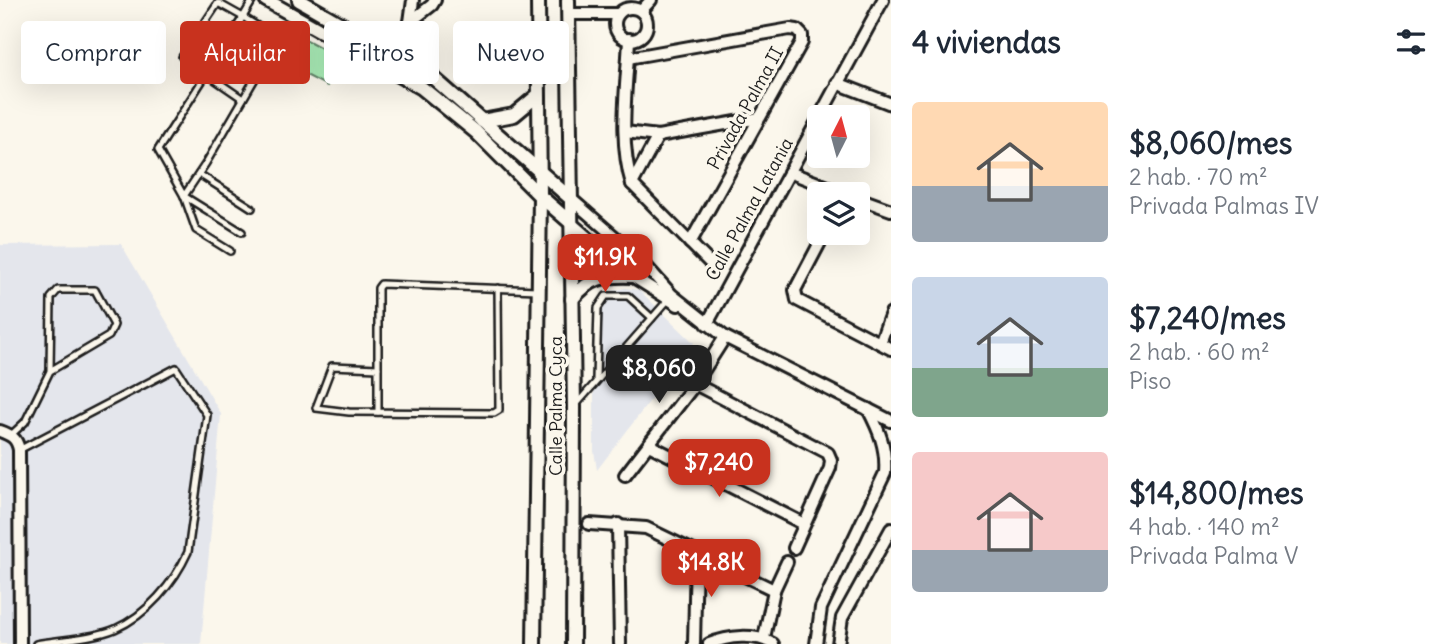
<!DOCTYPE html>
<html lang="es">
<head>
<meta charset="utf-8">
<style>
	body { margin:0; font-family:Delius,sans-serif; background:#f2f2f3; color:#1f2937; height:100vh; display:flex; flex-direction:column; font-size:26px; white-space:nowrap }
	* { box-sizing:border-box; margin:0 }
	p { font-size:23px; color:#747a83 }
	.icon { flex:none; width:38px; height:38px; fill:none; stroke:currentColor; stroke-width:2; stroke-linecap:round; stroke-linejoin:round }
	.map { position:relative; flex:1; overflow:hidden }
	.drawer { display:flex; flex-direction:column; background:#fff; width:560px }
	.drawer>* { flex:none }
	.guide { position:absolute; left:21px; top:21px; width:665px; height:63px; display:flex; gap:14px }
	.needle { width:46px; rotate:6deg }
	.fabs { position:absolute; left:807px; top:105px; display:grid; gap:14px }
	.fabs a { display:grid; place-items:center; width:63px; height:63px; border-radius:7px; background:#fff; box-shadow:0 7px 28px #0002; font-size:35px }
	.price { position:absolute; translate:-50% -60px; padding:0 16px; border-radius:14px; background:#c8321e; color:#fff; font-size:23px; line-height:46px; filter:drop-shadow(0 2px 4px #0008) }
	.price::after { content:''; position:absolute; left:50%; top:42px; width:21px; height:16px; margin-left:-10px; background:inherit; clip-path:polygon(0 0,100% 0,50% 100%) }
	.price.current { background:#222; color:#fff }
	ul { padding:0; list-style:none }
	li { display:flex; align-items:center; gap:21px; height:175px; padding:0 21px }
	li span { display:grid; place-items:center; flex:none; width:196px; height:140px; border-radius:7px; color:#555 }
	li>.icon { margin-inline-start:auto }
	span .icon { width:84px; height:84px; fill:#fffc; stroke-width:1 }
	li b { font-size:30px }
	h2 { display:flex; justify-content:space-between; align-items:center; height:84px; padding:0 21px; font-size:30px }
	.pill { padding:0 24px; border-radius:7px; background:#fff; box-shadow:0 7px 28px #0002; font-size:24px; line-height:63px }
	.pill.current { background:#c8321e; color:#fff }
	main { display:flex; flex:1; min-height:0 }
	.map>svg:first-child { display:block }
</style>
</head>
<body>
<main>
<div class="map">
<svg width="891" height="644" viewBox="0 0 891 644">
	<rect width="100%" height="100%" fill="#fbf7ec"/>
	<filter id="ink" filterUnits="userSpaceOnUse"><feTurbulence type="fractalNoise" baseFrequency=".0143" numOctaves="2"/><feDisplacementMap in="SourceGraphic" scale="14" xChannelSelector="R" yChannelSelector="G"/><feConvolveMatrix kernelMatrix="1 2 1 2 8 2 1 2 1" color-interpolation-filters="sRGB"/></filter>
	<g filter="url(#ink)">
		<!-- built -->
		<g fill="#e4e6ec">
			<path d="M121 244 221 414 201 644H0V245Z"/>
			<path d="M625 288 639 290 694 343 597 470 594 451V324L597 308 603 297 612 291Z"/>
		</g>
		<!-- green -->
		<path fill="#abeeb8" stroke="#64856a" stroke-width="2" d="M303 38 342 59 327 86 287 65Z"/>
		<g fill="none" stroke-linecap="round" stroke-linejoin="round">
			<defs>
				<g id="service">
					<path d="M243 17 278 39 206 163 184 196 158 150Z"/>
					<path d="M243 99 182 57 218 3 243 17 253 0"/>
					<path d="M199 174 252 208"/>
					<path d="M230 251 196 230 184 196 242 232"/>
					<path d="M378 368 332 366 316 408 349 412 494 413 499 410 498 288"/>
					<path d="M596 379 598 308 606 296H628L652 318"/>
					<path d="M575 406 668 300"/>
					<path d="M378 412V288L381 284 537 290"/>
					<path d="M11 435 25 422 50 371 51 298 58 290H95L114 325 109 336 50 371"/>
					<path d="M19 450 176 368 207 415 188 552C174 583 147 615 115 629 94 638 59 640 36 644"/>
				</g>
				<g id="minor">
					<circle cx="631" cy="24" r="16"/>
					<path d="M641 11 651 0"/>
					<path d="M568 14H618"/>
					<path d="M410 22 432 5 435 0"/>
					<path d="M629 39C627 87 618 138 632 184L714 267"/>
					<path d="M628 58 790 29 797 30 802 35V42L690 243"/>
					<path d="M389 59 410 22 413 0"/>
					<path d="M837 83 891 104"/>
					<path d="M625 132 658 136 759 118"/>
					<path d="M789 172 846 194"/>
					<path d="M632 184 658 136"/>
					<path d="M570 198 638 257 672 295 725 337 891 421"/>
					<path d="M858 198 891 210"/>
					<path d="M570 222 632 276 678 305"/>
					<path d="M825 233 795 290 797 300 891 349"/>
					<path d="M707 324 883 0"/>
					<path d="M880 343 891 313"/>
					<path d="M695 384 828 453 831 460 830 468 794 548"/>
					<path d="M0 431C11 435 17 438 19 450L20 644"/>
					<path d="M649 445 804 524"/>
					<path d="M625 475 695 384 725 337"/>
					<path d="M589 524 646 528 774 590"/>
					<path d="M618 524 620 644"/>
					<path d="M764 638 774 590 787 562"/>
					<path d="M694 644 696 554"/>
					<path d="M709 644C728 636 755 633 773 644"/>
					<path d="M816 644 821 608 885 473C887 448 879 430 868 409"/>
					<path d="M838 644 842 618 891 529"/>
				</g>
				<g id="tertiary">
					<path d="M266 0 422 88 476 132 540 196 570 222"/>
					<path d="M299 0 430 75 570 198"/>
					<path d="M568 0 574 407 573 644"/>
					<path d="M482 121 514 115 538 95"/>
					<path d="M572 299C591 277 603 275 632 276"/>
					<path d="M534 644 540 196 538 0"/>
				</g>
			</defs>
			<!-- service casing -->
			<use href="#service" stroke="#1c1c1c" stroke-width="10"/>
			<!-- minor casing -->
			<use href="#minor" stroke="#1c1c1c" stroke-width="16"/>
			<!-- tertiary casing -->
			<use href="#tertiary" stroke="#1c1c1c" stroke-width="18"/>
			<!-- service -->
			<use href="#service" stroke="#fbf7ec" stroke-width="5"/>
			<!-- minor -->
			<use href="#minor" stroke="#fbf7ec" stroke-width="10"/>
			<!-- tertiary -->
			<use href="#tertiary" stroke="#fbf7ec" stroke-width="12"/>
		</g>
	</g>
	<g text-anchor="middle" dominant-baseline="central" stroke-width="7" stroke-linejoin="round" paint-order="stroke">
		<!-- street labels -->
		<g font-size="18" fill="#1c1c1c" stroke="#fbf7ec">
			<text transform="translate(745 108) rotate(-61)">Privada Palma II</text>
			<text transform="translate(749 209) rotate(-61)">Calle Palma Latania</text>
			<text transform="translate(555 406) rotate(-90)">Calle Palma Cyca</text>
		</g>
	</g>
</svg>
<div class="fabs">
<a><svg class="needle" viewBox="-14 -14 28 28"><path d="M0-13l5 13h-10z" fill="#e53935"/><path d="M0 13l5-13h-10z" fill="#747a83"/></svg></a>
<a><svg class="icon" aria-label="layers" viewBox="0 0 24 24"><path d="M12 4l9 5-9 5-9-5zM3 14l9 5 9-5"/></svg></a>
</div>
<b class="price" style="left:605px;top:294px">$11.9K</b>
<b class="price current" style="left:659px;top:405px">$8,060</b>
<b class="price" style="left:719px;top:499px">$7,240</b>
<b class="price" style="left:711px;top:599px">$14.8K</b>
<div class="guide">
<a class="pill">Comprar</a>
<a class="pill current">Alquilar</a>
<a class="pill">Filtros</a>
<a class="pill">Nuevo</a>
</div>
</div>
<section class="drawer">
<h2>4 viviendas<svg class="icon" aria-label="filters" viewBox="0 0 24 24"><path d="M4 7h16M4 17h16"/><circle cx="9" cy="7" r="2"/><circle cx="15" cy="17" r="2"/></svg></h2>
<ul>
<li><span style="background:linear-gradient(#ffd9b3 60%,#9aa5b1 0)"><svg class="icon" aria-label="home" viewBox="0 0 24 24"><path d="M3 11l9-7 9 7M6 9v11h12V9"/></svg></span><div><b>$8,060/mes</b><p>2 hab. · 70 m²</p><p>Privada Palmas IV</p></div></li>
<li><span style="background:linear-gradient(#c9d6e8 65%,#7fa58c 0)"><svg class="icon" aria-label="home" viewBox="0 0 24 24"><path d="M3 11l9-7 9 7M6 9v11h12V9"/></svg></span><div><b>$7,240/mes</b><p>2 hab. · 60 m²</p><p>Piso</p></div></li>
<li><span style="background:linear-gradient(#f6c9c9 70%,#9aa5b1 0)"><svg class="icon" aria-label="home" viewBox="0 0 24 24"><path d="M3 11l9-7 9 7M6 9v11h12V9"/></svg></span><div><b>$14,800/mes</b><p>4 hab. · 140 m²</p><p>Privada Palma V</p></div></li>
</ul>
</section>
</main>
</body>
</html>
